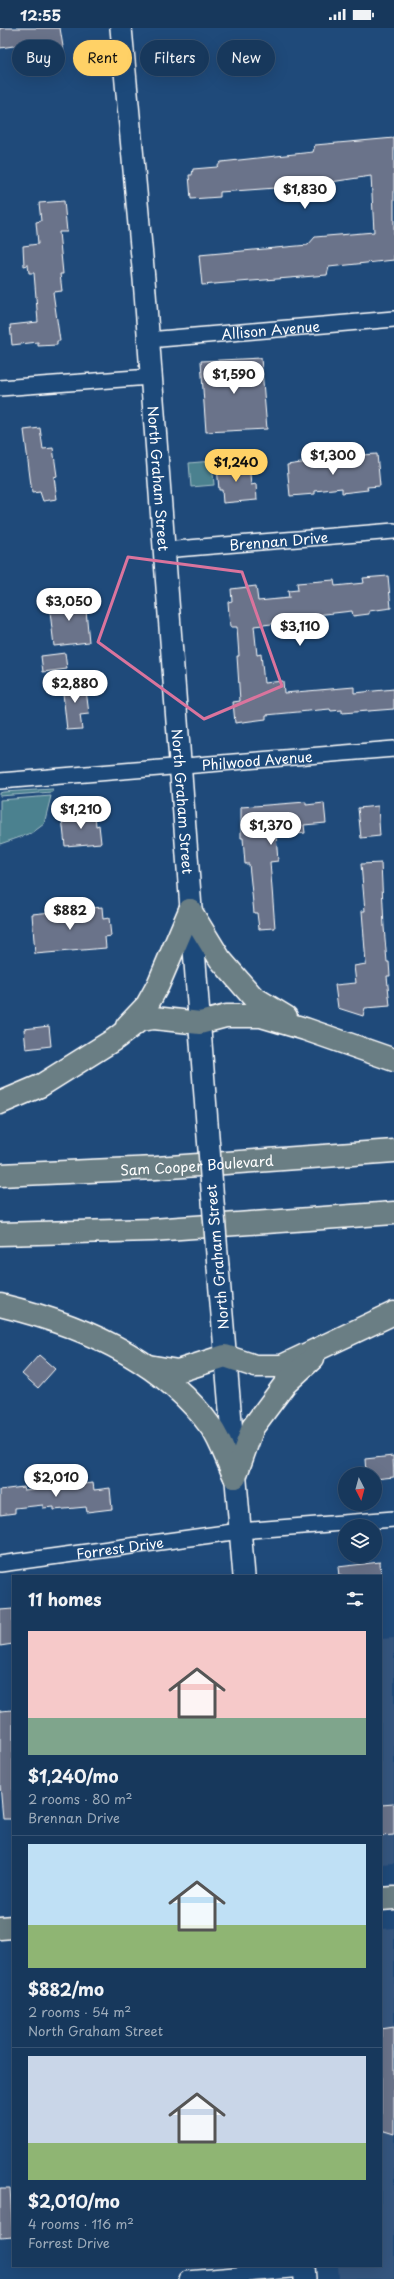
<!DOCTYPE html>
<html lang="en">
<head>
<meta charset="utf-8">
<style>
	body { margin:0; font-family:"Playpen Sans",sans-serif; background:#203f62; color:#f1f3f6; height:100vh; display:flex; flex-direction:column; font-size:15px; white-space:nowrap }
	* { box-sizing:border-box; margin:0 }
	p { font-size:13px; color:#9eacbb }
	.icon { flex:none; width:22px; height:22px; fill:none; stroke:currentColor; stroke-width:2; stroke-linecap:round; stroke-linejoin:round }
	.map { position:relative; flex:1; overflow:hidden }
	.sheet { position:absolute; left:12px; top:1547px; width:370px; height:692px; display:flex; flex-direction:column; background:#17385c; border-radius:0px; box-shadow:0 4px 16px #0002,0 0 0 1px #365272 }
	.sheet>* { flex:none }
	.top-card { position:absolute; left:12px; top:12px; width:370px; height:36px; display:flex; gap:8px }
	.needle { width:26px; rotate:174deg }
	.buttons { position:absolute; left:338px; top:1439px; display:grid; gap:8px }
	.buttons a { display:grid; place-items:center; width:44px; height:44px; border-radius:50%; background:#17385c; box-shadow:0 4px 16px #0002,0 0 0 1px #365272; font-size:20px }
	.price { position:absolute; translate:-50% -34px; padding:0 9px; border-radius:14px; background:#fff; color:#222; font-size:13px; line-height:26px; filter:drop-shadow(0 1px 2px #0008) }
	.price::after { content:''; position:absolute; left:50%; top:24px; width:12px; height:9px; margin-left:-6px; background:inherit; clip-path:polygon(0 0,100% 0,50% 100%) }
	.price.active { background:#ffd166; color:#111 }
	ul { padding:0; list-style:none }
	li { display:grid; align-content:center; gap:8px; height:212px; padding:0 16px }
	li+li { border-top:1px solid #365272 }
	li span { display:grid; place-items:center; height:124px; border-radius:0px; color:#555 }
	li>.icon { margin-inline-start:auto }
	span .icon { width:72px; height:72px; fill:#fffc; stroke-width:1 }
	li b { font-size:17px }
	h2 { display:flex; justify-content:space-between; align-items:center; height:48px; padding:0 16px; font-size:17px }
	.pill { padding:0 14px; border-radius:18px; background:#17385c; box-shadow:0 4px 16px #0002,0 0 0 1px #365272; font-size:14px; line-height:36px }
	.pill.active { background:#ffd166; color:#111 }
	.status { display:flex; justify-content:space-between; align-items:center; height:28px; padding:0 20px; background:#17385c; direction:ltr }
	.status svg { height:11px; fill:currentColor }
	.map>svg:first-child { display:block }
</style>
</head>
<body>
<div class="status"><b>12:55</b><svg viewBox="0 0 49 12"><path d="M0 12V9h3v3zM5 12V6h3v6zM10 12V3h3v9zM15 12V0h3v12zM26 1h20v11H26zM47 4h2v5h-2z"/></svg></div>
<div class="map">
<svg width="394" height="2251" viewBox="0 0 394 2251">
	<rect width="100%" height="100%" fill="#1f4a7a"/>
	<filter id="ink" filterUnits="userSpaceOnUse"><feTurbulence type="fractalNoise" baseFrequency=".025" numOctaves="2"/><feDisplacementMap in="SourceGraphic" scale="8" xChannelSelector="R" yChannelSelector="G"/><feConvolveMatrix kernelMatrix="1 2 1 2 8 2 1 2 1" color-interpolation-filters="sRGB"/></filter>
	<g filter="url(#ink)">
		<!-- built -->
		<g fill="#36567f">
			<path d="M394 1610V1835L381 1836V1611Z"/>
			<path d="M394 1900V2251H339L338 2238H381V1901Z"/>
		</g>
		<!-- green -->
		<g fill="#4b818f" stroke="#a5c0c7">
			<path d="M212 433 214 457 191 459 189 435Z"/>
			<path d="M53 761 52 764 0 768V765L3 764Z"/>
			<path d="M51 768 44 796 32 805 0 816V772Z"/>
		</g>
		<!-- building -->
		<g fill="#6a738a" stroke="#fff">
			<path d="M0 0H60L65 31 41 35 39 21 35 22 34 15 0 20Z"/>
			<path d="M394 110V232L329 239 327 247 202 257 199 227 308 217 315 209 374 204 371 148 304 158 220 164V169L191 171 189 147H192L193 141 217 139 221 134 313 124 315 117Z"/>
			<path d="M64 173 67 204H59L63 246H60L62 263 53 264 60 313H57V317L38 318V314L12 317 10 297 38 294 34 245H29L28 237 24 238 23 218 38 216 36 194 41 193 39 175Z"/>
			<path d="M261 330 267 401 206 404 201 333Z"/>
			<path d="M40 400 43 421 53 420 57 448 54 449 57 471 43 473 40 464 32 465 24 402Z"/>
			<path d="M377 426 380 458 367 459 368 462 342 465V460L315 463V466L290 468 287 437 308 434V430L325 429V435L361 432V427Z"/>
			<path d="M249 435 251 457 256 456 257 472 223 475 222 462H219L217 438Z"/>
			<path d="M388 548 391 580 369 583V586L353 588 352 583 316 587V591L254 598 257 627 261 626 264 655 283 653 284 665 354 659V665L394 661V681L342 685V682L331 683 330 681 266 687V691L235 695 233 674 240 673 237 628H239L237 599H230L228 574 232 573 231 561 256 558 258 573 289 570 288 563 298 562 297 555 334 552 335 558 364 555 363 550Z"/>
			<path d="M85 571 89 614 54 618 49 575Z"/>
			<path d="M65 625 67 641 43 644 41 628Z"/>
			<path d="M85 654 89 686 80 687 82 701 67 702 62 656Z"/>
			<path d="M306 774V777L324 775 326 795 304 797 305 805 276 808 278 833 270 834 275 900 259 901 257 885H254L249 836H245L243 810H241V779Z"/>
			<path d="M378 778 380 808 361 810 358 780Z"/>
			<path d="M95 786 96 798 99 797 101 815 65 818 62 789Z"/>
			<path d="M381 835 384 899 387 934H389L390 948H387L390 978 365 980 363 988 338 980 335 957 356 955 354 938 366 936 362 883H365L361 836Z"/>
			<path d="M102 879 103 891 109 890 111 908 105 909 106 920 35 926 32 886Z"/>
			<path d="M49 998 51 1018 26 1021 24 1001Z"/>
			<path d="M39 1327 55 1341 38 1360 22 1346Z"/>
			<path d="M393 1428 394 1449 375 1451V1446H366L365 1431Z"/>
			<path d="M93 1455 94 1462 110 1460 112 1481 87 1484 86 1479 54 1482V1479L43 1480V1477L15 1480V1485L0 1487V1462L23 1459 24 1462Z"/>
			<path d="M380 1534 381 1548H339L338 1539Z"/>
			<path d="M13 1581V1616L0 1618V1582Z"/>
			<path d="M13 1682V1791H3L0 1756V1683Z"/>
			<path d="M394 1776V1807L381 1808V1777Z"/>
			<path d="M394 1999V2106L381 2102V2001Z"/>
			<path d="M0 2160H10L13 2209 0 2210Z"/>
		</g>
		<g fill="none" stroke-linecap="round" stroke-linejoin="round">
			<defs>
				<g id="minor">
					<path id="s1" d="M148 312 394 291"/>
					<path d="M0 360 150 349"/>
					<path id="s2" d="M164 522 394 503"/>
					<path id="s3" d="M0 753 394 721"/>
					<path id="s4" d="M0 1536 240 1503 394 1491"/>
					<path d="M187 2251 304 2241"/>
				</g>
				<g id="secondary">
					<path id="s5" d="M121 0 144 251 207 1095"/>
					<path d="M218 1239 244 1548"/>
					<path d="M304 2238 305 2251"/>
				</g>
				<g id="primary">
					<path d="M381 1871 394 1870"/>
					<path d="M0 1900 13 1899"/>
				</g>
				<g id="motorway">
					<path d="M190 882 220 931 253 969 286 989"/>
					<path d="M127 998 147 977 158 957 190 882"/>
					<path d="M0 1075 40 1058 115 1011 140 992 154 990 200 995 226 988H261L305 1001 394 1032"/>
					<path id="s6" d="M0 1147 156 1140 394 1123"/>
					<path d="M0 1206 152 1202 394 1185"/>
					<path d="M0 1277C79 1296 162 1331 211 1399 221 1413 227 1433 235 1449"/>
					<path d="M148 1338 178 1343 225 1328 255 1338H282L394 1285"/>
					<path d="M235 1449 253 1399 285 1356 313 1330"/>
				</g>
			</defs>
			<!-- minor casing -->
			<use href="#minor" stroke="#fff" stroke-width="18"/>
			<!-- secondary casing -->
			<use href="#secondary" stroke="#fff" stroke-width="24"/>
			<!-- primary casing -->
			<use href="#primary" stroke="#fff" stroke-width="25"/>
			<!-- motorway casing -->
			<use href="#motorway" stroke="#fff" stroke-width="25"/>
			<!-- minor -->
			<use href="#minor" stroke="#1f4a7a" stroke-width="15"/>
			<!-- secondary -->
			<use href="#secondary" stroke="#1f4a7a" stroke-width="21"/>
			<!-- primary -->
			<use href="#primary" stroke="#6b7e84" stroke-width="22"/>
			<!-- motorway -->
			<use href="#motorway" stroke="#6b7e84" stroke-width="22"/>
			<defs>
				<path id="secondary-bridge" d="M207 1095 218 1239"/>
			</defs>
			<!-- secondary-bridge casing -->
			<use href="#secondary-bridge" stroke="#fff" stroke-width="24" stroke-linecap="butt"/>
			<!-- secondary-bridge -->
			<use href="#secondary-bridge" stroke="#1f4a7a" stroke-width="21"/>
		</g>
	</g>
	<!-- marked area -->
	<path fill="none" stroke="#da749d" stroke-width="3" stroke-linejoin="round" d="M128 529 242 544 282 658 204 691 98 614Z"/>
	<g text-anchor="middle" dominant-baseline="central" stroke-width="3" stroke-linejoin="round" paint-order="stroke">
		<!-- street labels -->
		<g font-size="14" fill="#fff" stroke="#1f4a7a">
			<text stroke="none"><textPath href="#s1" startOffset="123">Allison Avenue</textPath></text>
			<text stroke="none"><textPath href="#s5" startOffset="452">North Graham Street</textPath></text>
			<text stroke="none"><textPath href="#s2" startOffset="115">Brennan Drive</textPath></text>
			<text stroke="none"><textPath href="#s3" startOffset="258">Philwood Avenue</textPath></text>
			<text stroke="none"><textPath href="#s5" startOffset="776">North Graham Street</textPath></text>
			<text stroke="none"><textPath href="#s6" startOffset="197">Sam Cooper Boulevard</textPath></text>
			<text transform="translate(217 1229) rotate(-95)">North Graham Street</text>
			<text stroke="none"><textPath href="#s4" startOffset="121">Forrest Drive</textPath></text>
		</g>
	</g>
</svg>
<div class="buttons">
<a><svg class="needle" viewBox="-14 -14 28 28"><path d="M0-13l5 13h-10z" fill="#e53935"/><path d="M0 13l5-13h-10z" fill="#9eacbb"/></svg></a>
<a><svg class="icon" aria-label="layers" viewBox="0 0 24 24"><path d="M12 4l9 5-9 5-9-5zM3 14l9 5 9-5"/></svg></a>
</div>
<b class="price" style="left:305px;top:182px">$1,830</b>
<b class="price" style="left:234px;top:367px">$1,590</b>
<b class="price" style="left:333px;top:448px">$1,300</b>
<b class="price active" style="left:236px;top:455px">$1,240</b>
<b class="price" style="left:69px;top:594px">$3,050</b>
<b class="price" style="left:300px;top:619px">$3,110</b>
<b class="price" style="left:75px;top:676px">$2,880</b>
<b class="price" style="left:81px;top:802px">$1,210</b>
<b class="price" style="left:271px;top:818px">$1,370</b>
<b class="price" style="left:70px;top:903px">$882</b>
<b class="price" style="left:56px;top:1470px">$2,010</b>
<div class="top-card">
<a class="pill">Buy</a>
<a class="pill active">Rent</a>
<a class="pill">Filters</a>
<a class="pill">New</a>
</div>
<section class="sheet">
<h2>11 homes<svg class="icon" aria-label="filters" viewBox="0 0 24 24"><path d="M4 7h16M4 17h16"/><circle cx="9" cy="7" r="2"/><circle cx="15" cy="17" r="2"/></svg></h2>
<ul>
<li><span style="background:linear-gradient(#f6c9c9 70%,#7fa58c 0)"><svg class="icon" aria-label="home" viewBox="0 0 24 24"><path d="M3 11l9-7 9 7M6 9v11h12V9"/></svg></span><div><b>$1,240/mo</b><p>2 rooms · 80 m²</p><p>Brennan Drive</p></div></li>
<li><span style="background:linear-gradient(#bfe0f5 65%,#8fb573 0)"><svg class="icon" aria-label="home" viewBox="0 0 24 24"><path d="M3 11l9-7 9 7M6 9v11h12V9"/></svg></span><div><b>$882/mo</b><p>2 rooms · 54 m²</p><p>North Graham Street</p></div></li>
<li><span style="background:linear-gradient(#c9d6e8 70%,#8fb573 0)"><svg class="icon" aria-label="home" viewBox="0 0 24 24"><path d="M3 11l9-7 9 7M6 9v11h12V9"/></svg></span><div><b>$2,010/mo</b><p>4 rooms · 116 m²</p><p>Forrest Drive</p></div></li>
</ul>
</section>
</div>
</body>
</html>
